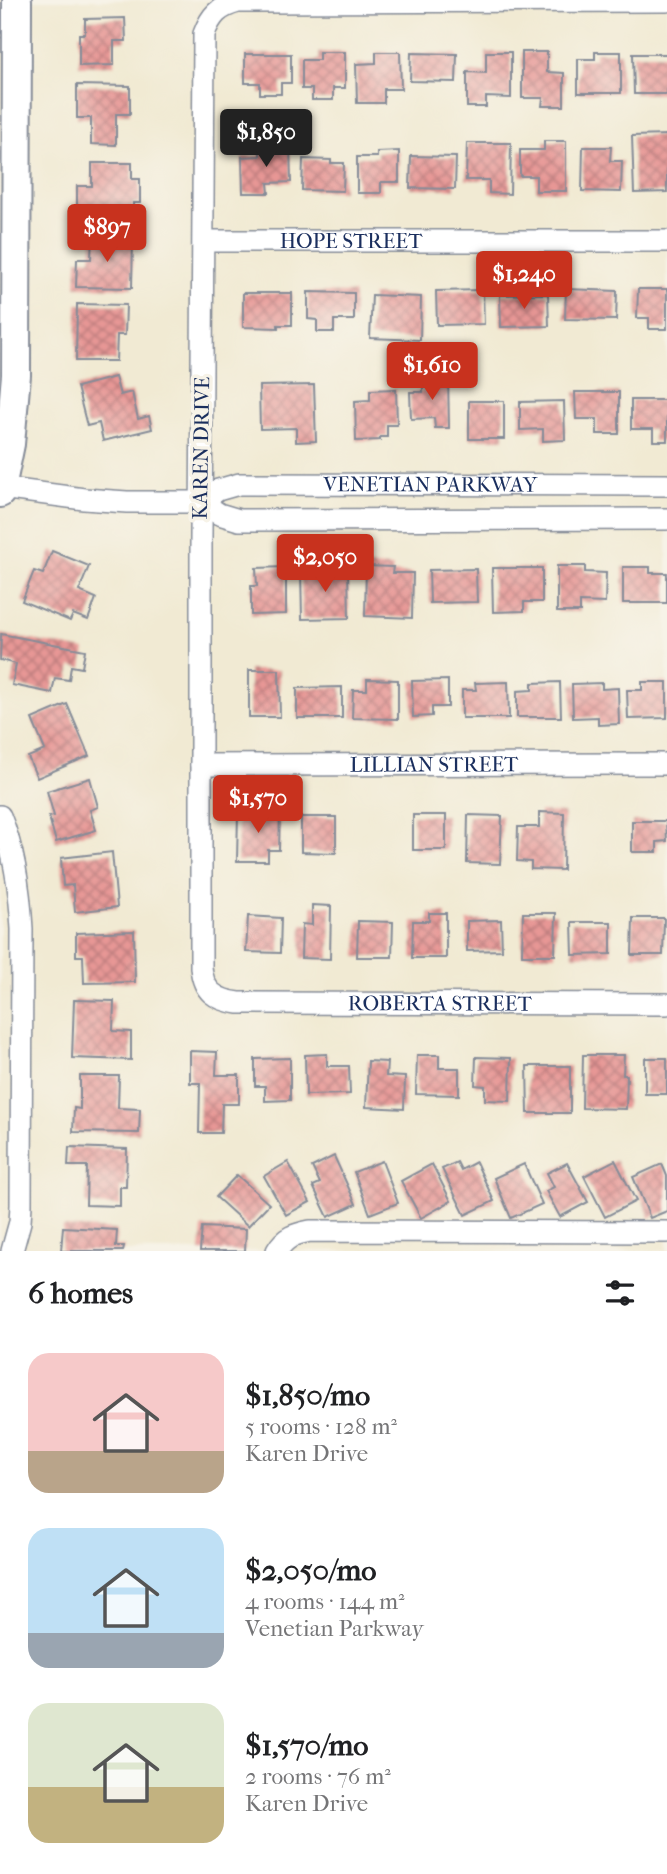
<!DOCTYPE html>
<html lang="en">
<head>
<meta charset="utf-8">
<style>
	body { margin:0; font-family:"IM FELL French Canon",serif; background:#f2f2f2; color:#202124; height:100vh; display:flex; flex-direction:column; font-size:26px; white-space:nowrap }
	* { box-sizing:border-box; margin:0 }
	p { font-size:23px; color:#757577 }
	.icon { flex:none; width:38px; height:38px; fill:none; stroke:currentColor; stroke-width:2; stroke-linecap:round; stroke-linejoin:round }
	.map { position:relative; height:1251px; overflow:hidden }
	.drawer { display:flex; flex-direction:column; background:#fff; flex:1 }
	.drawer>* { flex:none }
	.price { position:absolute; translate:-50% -60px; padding:0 16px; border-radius:7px; background:#c8321e; color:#fff; font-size:23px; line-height:46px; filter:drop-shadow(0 2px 4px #0008) }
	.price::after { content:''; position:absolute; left:50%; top:42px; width:21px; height:16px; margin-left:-10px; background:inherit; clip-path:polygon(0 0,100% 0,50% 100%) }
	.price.active { background:#222; color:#fff }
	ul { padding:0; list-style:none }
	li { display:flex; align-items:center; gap:21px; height:175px; padding:0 28px }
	li span { display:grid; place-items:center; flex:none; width:196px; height:140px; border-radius:21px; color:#555 }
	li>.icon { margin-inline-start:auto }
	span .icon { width:84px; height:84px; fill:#fffc; stroke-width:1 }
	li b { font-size:30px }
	h2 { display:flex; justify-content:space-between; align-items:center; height:84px; padding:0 28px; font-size:30px }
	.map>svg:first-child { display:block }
</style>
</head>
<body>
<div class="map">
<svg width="667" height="1251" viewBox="0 0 667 1251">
	<defs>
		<pattern id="building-cross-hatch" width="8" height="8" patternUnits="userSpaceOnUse" patternTransform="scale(1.75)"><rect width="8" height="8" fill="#e79795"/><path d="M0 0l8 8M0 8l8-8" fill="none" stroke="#ba7c7d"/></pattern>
	</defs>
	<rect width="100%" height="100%" fill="#f7f3e8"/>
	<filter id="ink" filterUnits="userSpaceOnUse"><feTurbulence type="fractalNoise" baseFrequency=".0143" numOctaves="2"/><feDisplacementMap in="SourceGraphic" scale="14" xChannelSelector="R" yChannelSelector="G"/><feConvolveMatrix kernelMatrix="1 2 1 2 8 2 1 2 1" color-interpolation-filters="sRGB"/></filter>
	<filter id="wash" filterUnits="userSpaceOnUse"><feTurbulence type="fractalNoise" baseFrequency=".00686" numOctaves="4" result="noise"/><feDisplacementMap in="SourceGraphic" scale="28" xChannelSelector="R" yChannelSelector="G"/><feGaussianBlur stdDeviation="1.57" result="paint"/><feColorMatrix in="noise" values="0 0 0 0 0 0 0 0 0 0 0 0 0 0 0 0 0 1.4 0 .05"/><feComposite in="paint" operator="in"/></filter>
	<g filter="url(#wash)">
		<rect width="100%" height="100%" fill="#f1ead3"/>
		<g id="blocks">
			<!-- building -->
			<g fill="url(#building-cross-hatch)">
				<path d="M125 18 126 41H114V65L79 66V34H85V19Z"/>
				<path d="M319 52H345V88H333V100H312V89H302V60H319Z"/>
				<path d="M376 52H400L401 89H384V103H357L356 64 376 63Z"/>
				<path d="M486 52H511V98L486 97V107H467V72L486 73Z"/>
				<path d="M522 52H547V72L564 73V106H542L543 98H522Z"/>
				<path d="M595 52H621V93H578V59H595Z"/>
				<path d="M411 53 457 54 456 82 410 81Z"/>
				<path d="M245 54H291V83H281V94H260V83H245Z"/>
				<path d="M633 54H667V94H634Z"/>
				<path d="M77 85 130 86V114H116V145L91 144V118H77Z"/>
				<path d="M667 135V192L634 193 632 136Z"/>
				<path d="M544 141H566V191H536V176H520V150H544Z"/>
				<path d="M467 143H511L510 194 489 193V180H466Z"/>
				<path d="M260 146H290L291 182 268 183 269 193H243L242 157 260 156Z"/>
				<path d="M583 147H611L610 161H622L621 192 582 191Z"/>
				<path d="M399 151V182H381V193H357V157H377V152Z"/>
				<path d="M411 156 456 157 455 189 410 188Z"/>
				<path d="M303 159 331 160V163H344L343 191 302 190Z"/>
				<path d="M92 163H132V179H140V203H133V215L77 214V186H92Z"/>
				<path d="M92 237 133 238 132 288 76 287 77 259H91Z"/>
				<path d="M566 289 617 291 616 320 565 319Z"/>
				<path d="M638 289H667V329H649V318H637Z"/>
				<path d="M483 290 484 324 437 325 436 291Z"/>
				<path d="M308 292 354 293V320H334V332H317V320L308 319Z"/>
				<path d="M243 293H292V325H278V328L243 327Z"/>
				<path d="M548 294 549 326 501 327 500 295Z"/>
				<path d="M372 295 421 297 420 340 370 338Z"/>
				<path d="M77 304 126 305 125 335H117L116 361H76Z"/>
				<path d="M448 376 449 428H435L434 418 411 419 410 392H423V377Z"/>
				<path d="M115 377 120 395 132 392 138 419 149 416 152 429 103 441 99 423 87 426 77 387Z"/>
				<path d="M314 385 316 441 296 442V428L260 429 259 386Z"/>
				<path d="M396 389 397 425H387V437H380V440L356 441 355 401 370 400V390Z"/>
				<path d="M575 392H619V434H597V419H576Z"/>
				<path d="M631 400H667V441H653V429H631Z"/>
				<rect x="469" y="401" width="35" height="38"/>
				<path d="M564 401 565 440 543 441V429L520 430V402Z"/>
				<path d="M52 551 89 566 79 591 96 598 88 620 73 614 70 621 22 601 34 571 43 574Z"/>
				<path d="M366 566 393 567 392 573H413L412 618 365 616Z"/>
				<path d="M557 566H585V572L606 573 605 603 580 602V612H557Z"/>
				<path d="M286 567V614L251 615V586H257L256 568Z"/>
				<path d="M623 567H650V573H667V603H623Z"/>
				<path d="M492 568H542V602H524V611L493 612Z"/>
				<path d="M476 569 477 602 430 603 429 570Z"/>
				<path d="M348 570 349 618 302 619 301 571Z"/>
				<path d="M1 634 85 650 82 668 71 666 69 680 55 678 52 693 12 685 16 664 0 660Z"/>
				<path d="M249 670H279L280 717H249Z"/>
				<path d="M367 679 398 680V719L352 718 353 690H367Z"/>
				<path d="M448 680V707H432V716L413 717 412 681Z"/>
				<path d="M508 682 509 718H462V690H476L475 683Z"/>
				<path d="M560 682 561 717H517V691L532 690V683Z"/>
				<path d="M642 682H667V718L628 719 627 690H642Z"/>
				<path d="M602 683V689L618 688 619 724 598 725V717L573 718 572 684Z"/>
				<path d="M342 687V718H297V688Z"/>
				<path d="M67 704 89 756 37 778 28 757 45 750 32 719Z"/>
				<path d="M90 778 98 807 90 810 96 830 56 842 49 817 54 816 47 791Z"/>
				<path d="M238 812H280L279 850H268V861H237Z"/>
				<path d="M539 812 564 813 563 870 531 869V862L517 861 518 827H539Z"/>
				<rect x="413" y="815" width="33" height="35"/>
				<path d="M468 815 502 816 500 864 467 863Z"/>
				<path d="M301 817H336V853L301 852Z"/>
				<path d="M632 821H666L667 841 657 842V852H632Z"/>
				<path d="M112 852 117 907 75 912 73 885 63 886 61 858Z"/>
				<path d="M312 905 331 906 330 959 301 958 302 924 312 925Z"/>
				<path d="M429 913H446V958H412L413 921H429Z"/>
				<path d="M523 913H556L555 955H522Z"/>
				<path d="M248 916 281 918 280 953 246 952Z"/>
				<path d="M633 918H664L663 955H632Z"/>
				<path d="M501 920 502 950 467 951V921Z"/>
				<path d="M358 921 393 922 392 957H357Z"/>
				<path d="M572 922H611V954L573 955Z"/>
				<path d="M134 931 135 982 84 983 83 956H76V933Z"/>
				<path d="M74 1000 114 1001 113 1031 131 1032V1060L72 1058Z"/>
				<path d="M190 1051 217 1052 216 1075H239V1104H222L221 1133H199L200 1083H190Z"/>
				<path d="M327 1054V1066H349L350 1094 306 1095 305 1055Z"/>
				<path d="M417 1055H439V1068H459V1095L416 1094Z"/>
				<path d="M583 1055H624L623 1075H627L626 1109 582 1108Z"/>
				<path d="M476 1057 511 1058 510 1101 485 1100V1086L475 1085Z"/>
				<path d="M290 1058V1100L265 1101V1086H255V1059Z"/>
				<rect x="645" y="1058" width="22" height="36"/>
				<path d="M368 1061 387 1062 386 1076 405 1077 404 1109 366 1107Z"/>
				<path d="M527 1066H570V1113H528Z"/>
				<path d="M80 1076H119L118 1108 140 1109 139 1133 73 1132 74 1108 80 1109Z"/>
				<path d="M69 1147 127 1149 126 1187H120V1206L86 1205 87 1166H68Z"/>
				<path d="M334 1156 356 1204 328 1217 313 1186 320 1183 312 1167Z"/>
				<path d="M615 1160 636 1201 605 1217 584 1176Z"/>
				<path d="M382 1161 398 1203 370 1214 354 1172Z"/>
				<path d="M288 1162 310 1202 286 1215 264 1176Z"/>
				<path d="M457 1162 461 1170 476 1162 494 1201 465 1215 442 1169Z"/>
				<path d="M567 1163 588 1202 560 1217 546 1191 554 1187 547 1173Z"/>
				<path d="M432 1164 451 1201 421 1218 401 1181Z"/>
				<path d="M524 1164 542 1204 511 1218 494 1178Z"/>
				<path d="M662 1164 667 1176V1211L650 1218 633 1177Z"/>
				<path d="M237 1175 269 1204 248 1226 216 1197Z"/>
				<path d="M63 1227 117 1230 116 1246H124L123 1251H61Z"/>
				<path d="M202 1227 246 1229 245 1251H200Z"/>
			</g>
		</g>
	</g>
	<g filter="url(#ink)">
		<use href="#blocks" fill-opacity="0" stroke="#868c98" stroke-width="2"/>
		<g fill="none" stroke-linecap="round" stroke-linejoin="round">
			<defs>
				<g id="street">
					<path id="s1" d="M667 1 238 2C219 7 211 15 204 34L201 538V967C203 991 215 1000 239 1003L667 1004"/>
					<path id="s2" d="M204 241H667"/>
					<path d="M1 488 84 499 127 502H201L219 514 239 520 667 519"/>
					<path id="s3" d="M201 502 218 490 239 484 667 485"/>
					<path id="s4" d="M201 765 667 764"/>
					<path d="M0 816C15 852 20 891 22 929L21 1205 20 1222 12 1251"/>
					<path d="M277 1251C285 1237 295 1234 310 1231L667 1232"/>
				</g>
				<path id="secondary" d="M0 493 10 444 16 375 17 0"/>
			</defs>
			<!-- street casing -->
			<use href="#street" stroke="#868c98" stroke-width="24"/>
			<!-- secondary casing -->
			<use href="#secondary" stroke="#868c98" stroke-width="32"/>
			<!-- street -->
			<use href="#street" stroke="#fff" stroke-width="21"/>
			<!-- secondary -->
			<use href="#secondary" stroke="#fff" stroke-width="28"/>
		</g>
	</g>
	<g text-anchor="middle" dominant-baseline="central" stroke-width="7" stroke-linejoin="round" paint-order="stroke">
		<!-- street labels -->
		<g font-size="21" fill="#1b2f5e" stroke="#f7f3e8">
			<text stroke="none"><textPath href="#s2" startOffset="147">HOPE STREET</textPath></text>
			<text transform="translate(201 448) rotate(-89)">KAREN DRIVE</text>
			<text stroke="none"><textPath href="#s3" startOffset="234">VENETIAN PARKWAY</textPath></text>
			<text stroke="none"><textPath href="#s4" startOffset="233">LILLIAN STREET</textPath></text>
			<text stroke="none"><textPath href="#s1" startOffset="1670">ROBERTA STREET</textPath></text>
		</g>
	</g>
</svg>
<b class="price active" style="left:266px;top:169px">$1,850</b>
<b class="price" style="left:107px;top:264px">$897</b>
<b class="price" style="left:524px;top:311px">$1,240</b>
<b class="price" style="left:432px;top:402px">$1,610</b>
<b class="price" style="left:325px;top:594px">$2,050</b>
<b class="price" style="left:258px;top:835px">$1,570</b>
</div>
<section class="drawer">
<h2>6 homes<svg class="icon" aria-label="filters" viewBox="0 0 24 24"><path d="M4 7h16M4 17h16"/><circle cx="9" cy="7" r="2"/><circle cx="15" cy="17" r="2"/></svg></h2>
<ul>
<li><span style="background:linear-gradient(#f6c9c9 70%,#b9a48a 0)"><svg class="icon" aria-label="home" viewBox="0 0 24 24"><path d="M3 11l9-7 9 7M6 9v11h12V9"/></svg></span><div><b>$1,850/mo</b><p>5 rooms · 128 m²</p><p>Karen Drive</p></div></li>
<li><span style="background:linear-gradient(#bfe0f5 75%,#9aa5b1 0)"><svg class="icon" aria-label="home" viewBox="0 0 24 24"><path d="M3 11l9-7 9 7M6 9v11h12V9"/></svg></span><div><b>$2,050/mo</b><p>4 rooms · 144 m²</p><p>Venetian Parkway</p></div></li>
<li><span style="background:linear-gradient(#dfe7d0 60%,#c2b280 0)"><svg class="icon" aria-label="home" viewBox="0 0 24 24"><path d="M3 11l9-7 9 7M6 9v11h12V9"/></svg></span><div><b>$1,570/mo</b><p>2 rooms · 76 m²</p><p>Karen Drive</p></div></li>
</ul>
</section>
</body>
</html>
